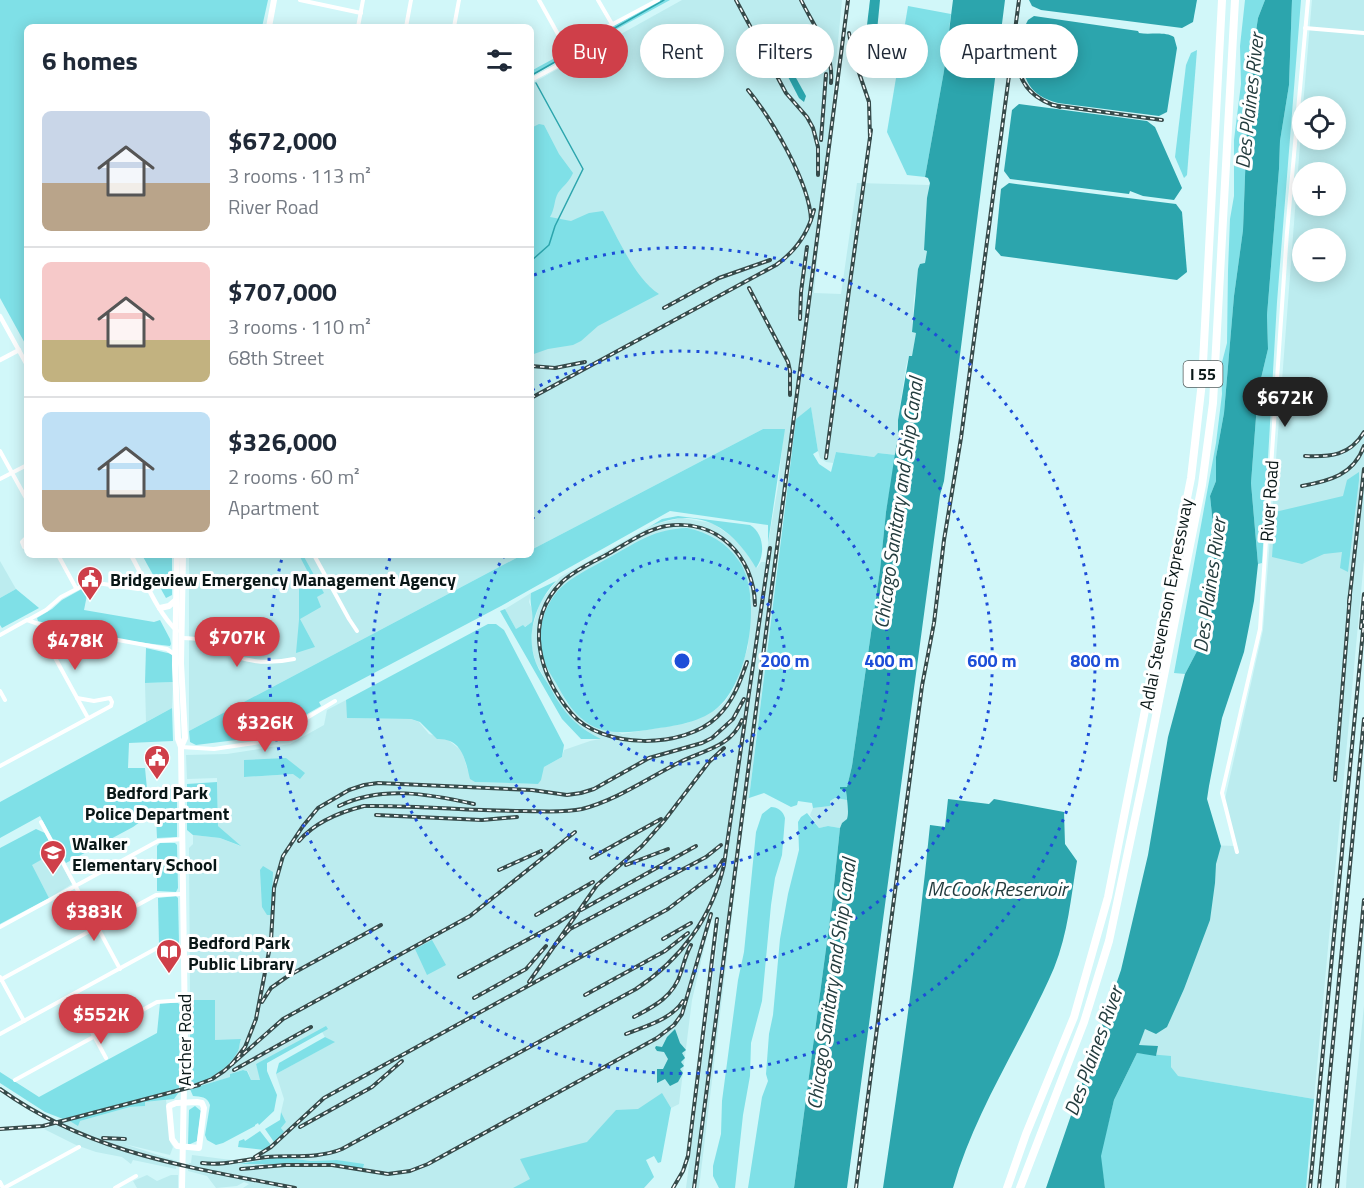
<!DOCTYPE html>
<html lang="en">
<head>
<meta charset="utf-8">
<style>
	body { margin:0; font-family:"Titillium Web",sans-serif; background:#f6f6f7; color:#1f2937; height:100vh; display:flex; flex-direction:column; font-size:22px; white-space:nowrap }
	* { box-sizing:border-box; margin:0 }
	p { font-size:20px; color:#747a83 }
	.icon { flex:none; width:33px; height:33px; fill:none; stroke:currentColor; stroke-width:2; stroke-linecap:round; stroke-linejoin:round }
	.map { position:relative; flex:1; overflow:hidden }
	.sheet { position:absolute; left:24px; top:24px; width:510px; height:534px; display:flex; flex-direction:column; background:#fff; border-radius:9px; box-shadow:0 3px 15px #0003 }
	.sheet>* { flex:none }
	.hud { position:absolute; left:552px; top:24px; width:570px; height:54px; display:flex; gap:12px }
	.fabs { position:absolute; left:1292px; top:96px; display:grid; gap:12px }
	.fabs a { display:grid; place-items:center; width:54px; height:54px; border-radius:50%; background:#fff; box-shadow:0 3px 15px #0003; font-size:30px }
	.price { position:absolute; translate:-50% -51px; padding:0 14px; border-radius:21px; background:#cf3f49; color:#fff; font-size:20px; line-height:39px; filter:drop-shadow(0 2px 3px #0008) }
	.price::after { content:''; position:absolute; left:50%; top:36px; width:18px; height:14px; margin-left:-9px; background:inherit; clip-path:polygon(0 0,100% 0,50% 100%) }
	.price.current { background:#222; color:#fff }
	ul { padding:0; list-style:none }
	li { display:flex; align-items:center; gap:18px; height:150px; padding:0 18px }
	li+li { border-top:2px solid #e0e1e3 }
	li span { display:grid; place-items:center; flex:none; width:168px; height:120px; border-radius:9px; color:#555 }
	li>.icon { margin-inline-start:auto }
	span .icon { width:72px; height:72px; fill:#fffc; stroke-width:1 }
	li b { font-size:26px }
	h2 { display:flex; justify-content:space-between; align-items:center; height:72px; padding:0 18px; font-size:26px }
	.chip { padding:0 21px; border-radius:27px; background:#fff; box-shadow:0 3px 15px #0003; font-size:21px; line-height:54px }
	.chip.current { background:#cf3f49; color:#fff }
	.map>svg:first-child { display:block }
</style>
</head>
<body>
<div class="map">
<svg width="1364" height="1188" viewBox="0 0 1364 1188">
	<rect width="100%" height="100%" fill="#d1f7f9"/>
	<!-- built -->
	<g fill="#bcecef" fill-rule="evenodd">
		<path d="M682 0H842L814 293 841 294 857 183 929 185 924 249 927 250 925 263 914 296 912 332 916 333 912 357 909 356 906 366 898 420V434L902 436 901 441H897L896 455 879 453 874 457 836 452 833 463 826 462 820 458 818 451 811 408 791 453 749 798 746 800 699 1188H686L720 921 711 919 692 1000 679 1104 514 1188H243L249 1184 244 1182 237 1186 216 1188 207 1176 188 1171 189 1163H191L192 1155 239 1161 253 1156 272 1144 284 1133 281 1128 286 1122 281 1112 284 1099 276 1074 334 1042 325 1037 322 1032 327 1029 256 1064 261 1080H251L248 1071 243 1070 230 1074 231 1077 190 1089V1086L208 1079 224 1068 239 1049 240 1040H215L214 1000H193V995L190 993 189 848 193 844V835L220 838 240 846 218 826 217 778 187 779 186 755 227 754 290 744 324 725 327 710 346 700 348 718 411 719 419 722 429 734 447 739 462 751 468 771 475 782 538 784 544 767 562 757 564 750 590 741 600 739 577 725 565 713 536 663 532 648V629L540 602 560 577 649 527 659 523 682 518 712 523 737 540 757 568 761 562H765L778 486 784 429H763L531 550V84ZM592 567 751 598 748 647 734 688 725 702 715 710 687 723 622 734 568 705 543 658 540 644 541 630 548 604 555 594 564 585ZM286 758 293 774 244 777ZM261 1159 311 1161 337 1160 364 1165 363 1169 340 1164H239Z"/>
		<path d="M1312 0H1364V560L1314 1099 1177 1076 1171 1067V1056H1156L1158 1046 1139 1045 1156 998 1204 845 1236 846 1225 799 1263 630 1302 118V140H1335V106H1303ZM1302 172H1335V206H1302ZM1302 238H1335V272H1302Z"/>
		<path d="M189 555H522L189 731Z"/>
		<path d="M0 561 16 589 0 598Z"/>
		<path d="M531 593 529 602 534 614 533 622 524 627 516 629 505 609Z"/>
		<path d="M173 682 172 708 146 722 145 683Z"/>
		<path d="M835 798 847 800V819L842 823 840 828 828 826 819 828 810 815 813 808 829 806 830 801Z"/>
		<path d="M55 852 72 884 49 898 31 865Z"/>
		<path d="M1364 1006V1188H1346L1347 1171Z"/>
		<path d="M179 1089V1092L69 1121H80L130 1107 145 1106V1102L166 1100 170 1142 173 1147 170 1155 124 1144 177 1161 176 1169 133 1160 131 1164 122 1157 96 1152 76 1145 44 1129 60 1122 57 1120Z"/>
		<path d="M147 1175 157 1181 171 1175H178V1188H137L133 1181Z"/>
	</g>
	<!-- green -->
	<g fill="#7fe0e7">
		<path d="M0 0H268L262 27H27V347L0 298Z"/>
		<path d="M661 0H670L531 76V71Z"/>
		<path d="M1245 0H1265L1258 18 1253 51 1252 93 1247 123 1243 230 1234 296 1224 413 1216 457V481L1210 496 1215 543 1212 612 1207 632 1185 674 1174 673 1216 443 1222 394 1221 366 1227 343 1228 270 1230 219 1234 196V140L1241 84 1240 46Z"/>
		<path d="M1292 0H1301L1277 302 1262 563 1258 564 1251 483 1258 391 1268 349 1267 315 1279 169 1280 141 1289 85Z"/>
		<path d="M908 6 951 14 944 71 925 177 907 175 887 132Z"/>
		<path d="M1197 50 1187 175 1184 178 1175 157 1186 65 1191 53Z"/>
		<path d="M539 124 544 125 559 154 573 173C570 181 563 186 558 193 554 200 555 209 550 217L571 221 589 213 603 211C617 236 635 279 659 294L598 326 581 341 573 345 548 349 531 355V128Z"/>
		<path d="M811 407 818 451 813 454 819 464 831 472 836 452 874 457 878 453 896 455 886 512 880 570 852 766 847 787H840V789L846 790 847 800 835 798 830 801V806L813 808 812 803 798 801 797 805 791 807 764 793 749 798 796 419Z"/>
		<path d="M763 429H785L768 543V525L670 511 501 606 319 702 321 706 269 736 196 745 190 742 189 731 522 555H531V550Z"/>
		<path d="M1359 472V480L1348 572 1340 568 1342 552 1324 554 1302 564 1272 557 1275 512 1343 496 1347 480Z"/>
		<path d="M678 516 750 525C765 534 765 556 756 568 731 525 697 505 649 527L662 519Z"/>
		<path d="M687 528C709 533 726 542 739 561 763 595 749 684 716 709 697 724 671 726 647 730 627 733 604 735 586 722 572 712 564 698 556 683 551 675 546 667 543 659 535 633 544 601 565 584 579 573 596 565 612 556 639 541 655 529 687 528Z"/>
		<path d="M142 555H172V595L166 598Z"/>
		<path d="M299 555H303L324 593 317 597 321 607 300 619 315 647 296 653 299 620V585L311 578Z"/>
		<path d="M556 581C536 602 525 634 536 663 539 671 545 679 550 687 563 712 575 726 601 739H581L562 719 500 611 505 609 516 629 523 625 525 627 532 622C534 612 529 604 531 593Z"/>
		<path d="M89 585 84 610 154 622 160 620 170 639 171 644 170 646C125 641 81 634 38 621L37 618 52 609 62 600Z"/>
		<path d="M16 589 39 608 2 628 0 625V598Z"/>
		<path d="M488 624H496L504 630 564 745 562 757 544 767 541 780 538 784 475 782 470 779C465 759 462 738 437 739L420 722 411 719 347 718 346 700Z"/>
		<path d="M146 648 172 654 173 682 145 683Z"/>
		<path d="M172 708 173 741 129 743 128 768H145L147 789H177V837L157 838 156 817 151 814 133 827 66 863 40 816 0 838V802Z"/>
		<path d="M286 758 305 773 300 779 293 774 244 777V760Z"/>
		<path d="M217 782 218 826 241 846 220 838 193 835 187 830V784Z"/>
		<path d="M771 807C778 807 783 811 785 818L782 855 775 878 771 905 762 1001 751 1043 750 1076 743 1115 735 1188H719L713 1176V1166L721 1134 722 1101 738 980 744 952 756 832 762 814Z"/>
		<path d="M807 813 819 828 828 826 840 828 832 904 794 1188H748L762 1097 768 1081 766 1074 769 1034 773 1015 780 939 788 894 799 850 798 822 801 817Z"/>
		<path d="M36 829 45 833 55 852 32 865 49 898 0 924V848Z"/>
		<path d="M160 843H175L177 845 178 888 176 892 157 891V846Z"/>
		<path d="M263 866 273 872 271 915H267L262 907 260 870Z"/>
		<path d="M176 896 178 898 179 943 177 945H159L158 898Z"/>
		<path d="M432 940 446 965 427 975 415 949Z"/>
		<path d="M193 1000H215V1040L241 1039C239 1044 240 1049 237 1053 227 1070 208 1081 190 1086V1001Z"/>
		<path d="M160 1003H178L180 1005 179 1089 63 1119 45 1112 0 1083V1072L39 1097 157 1033Z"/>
		<path d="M326 1026 328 1029 267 1063V1071L277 1095 274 1111 259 1125 258 1123 255 1125V1126L223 1143 216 1145 207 1140 205 1135 210 1105C207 1096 201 1097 193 1096L190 1089 230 1077V1074L243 1070 247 1071 251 1080H260L256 1064Z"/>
		<path d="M325 1037 335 1042 276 1074 279 1063Z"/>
		<path d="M1137 1053 1171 1056V1067L1178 1076 1314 1099 1306 1188H1105L1100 1156 1114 1100Z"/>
		<path d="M179 1092 174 1099 145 1102V1106L130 1107 80 1121 78 1126 68 1120Z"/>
		<path d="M662 1093 671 1108 661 1162 658 1163 654 1156 646 1160 654 1177 644 1188H513L530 1179 520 1159 587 1142 616 1110 638 1109Z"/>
		<path d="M195 1106 201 1111 197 1141 188 1145 189 1110Z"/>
		<path d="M281 1112 286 1122 281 1128 284 1132 274 1142 265 1129 280 1120Z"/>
		<path d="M260 1131 271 1145 264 1150 238 1147 239 1141 244 1139 245 1141Z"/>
		<path d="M279 1157 311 1161 337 1160 364 1164 363 1169 340 1164H239Z"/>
	</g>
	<!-- water -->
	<g fill="#2ca5ad">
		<path d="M870 0H880L873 72 871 75 868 74 864 50Z"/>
		<path d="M953 0H1005L944 481 940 495 847 1188H794L832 904 840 828 842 823 847 819C849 813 847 798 846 791L840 789V787H847L852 766 880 570 886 512 897 441H901L902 436 898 435V420L909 356H912L916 333 912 332 918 269 920 264 925 263 927 251 924 250 927 198 930 183 928 178 925 177 944 71Z"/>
		<path d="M1029 0H1197L1193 22 1182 28 1041 10 1032 6Z"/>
		<path d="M1265 0H1292L1289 85 1280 141 1279 169 1267 315 1268 349 1258 391 1251 483 1258 564 1254 601 1244 652 1222 718 1209 786 1207 799 1221 846 1216 864 1215 883 1210 920 1184 989 1167 1027 1156 1034 1145 1029 1139 1045 1158 1046 1156 1056 1137 1053 1114 1100 1101 1156 1105 1188H1046L1121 970 1148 855 1168 737 1185 674 1207 632 1212 612 1215 543 1210 496 1216 481V457L1224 413 1234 296 1243 230 1247 123 1252 93 1253 51 1258 18Z"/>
		<path d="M1034 16 1138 31 1139 33C1150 35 1165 31 1174 37L1177 48 1167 112 1159 116 1058 103C1015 92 1021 58 1026 24L1028 20Z"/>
		<path d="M786 65 790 67 806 96 804 102 799 98 785 71 784 67Z"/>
		<path d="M1019 104 1147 121 1155 127 1182 188 1174 200 1143 196 1130 191 1129 194 1010 179 1004 171 1012 110Z"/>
		<path d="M1009 183 1176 204 1182 212 1187 272 1177 280 1001 256 995 249 1001 189Z"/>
		<path d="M948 799 989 804 994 799 1064 812 1065 844 1077 861C1071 896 1068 934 1054 968 1022 1042 975 1110 953 1188H883C901 1067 918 947 930 825L945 827Z"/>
		<path d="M675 1029 680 1043 686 1050 682 1053 685 1058 681 1062 684 1066 680 1069 683 1073 678 1082 670 1086 665 1079 657 1083V1069H663L668 1059 664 1052 657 1051 655 1048 656 1046 662 1047 667 1037Z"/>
	</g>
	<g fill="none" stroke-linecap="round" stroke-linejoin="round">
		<!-- stream -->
		<g stroke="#2ca5ad" stroke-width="1.5">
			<path d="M532 75 664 0"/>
			<path d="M531 261 549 245 555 226 583 169 536 83"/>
		</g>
		<!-- minor -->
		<g stroke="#fff" stroke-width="4">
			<path d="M300 0 361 13"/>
			<path d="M539 0 564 45 568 48 658 0"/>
			<path d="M598 0 612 24"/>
			<path d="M358 27 363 0"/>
			<path d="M406 27 411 0"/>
			<path d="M454 27 459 0"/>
			<path d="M1305 28 1364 33"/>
			<path d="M531 80 610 38"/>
			<path d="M0 451 27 500"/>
			<path d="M0 479 27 465"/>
			<path d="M27 537 22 542 24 547 27 548"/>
			<path d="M58 555 76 588"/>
			<path d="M314 555 349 619 357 631"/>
			<path d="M28 620 46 610 61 597 90 582 138 589 149 588"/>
			<path d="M47 627V643L88 718"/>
			<path d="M0 635 27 620 47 627 167 649 174 654"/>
			<path d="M182 638C211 638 210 647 234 656 253 663 275 663 294 659"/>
			<path d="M0 691 5 700"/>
			<path d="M181 747 214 749 268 741 335 701"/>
			<path d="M0 766 111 706 112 702 110 698 94 701 77 698"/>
			<path d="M41 822 120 969"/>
			<path d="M1237 852 1222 793 1260 629 1287 232 1308 0"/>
			<path d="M0 927 158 841 183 839"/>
			<path d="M0 977 24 1021"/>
			<path d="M0 980 156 895 182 894"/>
			<path d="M72 995 106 1058"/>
			<path d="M0 1034 157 948 183 947"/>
			<path d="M15 1080 157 1002 184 1000"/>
			<path d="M0 1182 3 1188"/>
			<path d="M4 1188 79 1147"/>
			<path d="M115 1188 136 1176"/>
		</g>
		<!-- tertiary -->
		<g stroke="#fff" stroke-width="4.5">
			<path d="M0 316 27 365"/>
			<path d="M0 360 19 350"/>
			<path d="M131 555C145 580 157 612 177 631"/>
		</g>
		<!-- primary -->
		<g stroke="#fff" stroke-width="6">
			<path d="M269 27 274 0"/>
			<path d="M177 555 175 665 178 739 181 747 185 1033 182 1188"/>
			<path d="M160 608 169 606 176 600"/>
			<path d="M181 747 185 738 181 663 183 555"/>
			<path d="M197 1102 202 1103 204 1108 199 1148 177 1146 172 1139 169 1106 176 1103Z"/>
		</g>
		<!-- motorway -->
		<g stroke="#fff" stroke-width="8">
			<path d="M1007 1188 1026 1134 1074 1017 1108 897 1191 478 1202 382 1222 0"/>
			<path d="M1020 1188 1084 1022 1109 941 1143 781 1202 485 1213 403 1235 0"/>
		</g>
		<defs>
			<g id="rail">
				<path d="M736 0 786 93 807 117 813 128 818 147V175"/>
				<path d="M801 0C814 27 834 51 831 83"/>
				<path d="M849 33 853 55 869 102 870 138"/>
				<path d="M1017 57C1018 85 1034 100 1060 107"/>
				<path d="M748 90C771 118 810 183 811 220"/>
				<path d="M1052 105 1162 120"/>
				<path d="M821 140 826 74"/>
				<path d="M749 288 788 362 790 371V395"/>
				<path d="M664 308 719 278 770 260"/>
				<path d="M800 319 801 292 807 247"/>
				<path d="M531 366 555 368 585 362"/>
				<path d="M531 398 776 265C796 251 808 234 814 210"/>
				<path d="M1305 456C1330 457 1350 456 1364 432"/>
				<path d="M826 458 871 130"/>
				<path d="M1302 486C1329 481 1354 475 1364 446"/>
				<path d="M1349 603 1364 469"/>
				<path d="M1361 628 1364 594"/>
				<path d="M747 662C740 682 733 702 717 717 684 749 602 750 571 713 540 676 522 621 562 582 575 570 593 562 608 554 626 544 645 530 666 526 717 518 754 556 755 605"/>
				<path d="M1335 780 1350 595"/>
				<path d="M339 806C382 785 429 794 474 804"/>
				<path d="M376 815 482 820 517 817"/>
				<path d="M299 841C315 822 340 812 364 806 417 805 470 811 523 811 542 811 563 813 582 809 617 800 648 778 680 762 704 750 731 747 742 720"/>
				<path d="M591 858 661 819"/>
				<path d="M626 865 668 849"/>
				<path d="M499 870 541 851"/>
				<path d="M581 910 696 846"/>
				<path d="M536 915 593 882"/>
				<path d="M663 939 691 923"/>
				<path d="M555 945 597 885 642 846 664 821 709 762 724 748"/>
				<path d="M459 977 556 924 573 913"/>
				<path d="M529 982 555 945 570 929 706 857 721 845"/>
				<path d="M585 995 665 951 688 933"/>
				<path d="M474 998 526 969 546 946"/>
				<path d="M262 1002 271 988 288 976 381 925"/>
				<path d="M634 1017C655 1006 674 996 681 972 684 963 686 954 691 945"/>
				<path d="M626 1034C646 1026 672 1019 683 1001"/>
				<path d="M232 1064 245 1047 256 1019 271 941 274 888 283 856 303 826 318 808 349 790 364 785 378 783 532 790 567 795 581 793 594 789 649 758 702 743 712 738 733 719 744 699"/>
				<path d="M234 1070 311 1027"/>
				<path d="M191 1087 212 1079 224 1071 283 1019 470 916 575 832"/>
				<path d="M0 1089C91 1154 189 1167 295 1188"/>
				<path d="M300 1127 372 1087 402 1061"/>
				<path d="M0 1129 43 1126 199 1085"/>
				<path d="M103 1138 125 1139"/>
				<path d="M255 1157 271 1147 324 1098 668 909 714 874 723 860"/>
				<path d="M202 1163C225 1166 245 1159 267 1157 292 1155 318 1159 342 1149L636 989C680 960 712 918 724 865L770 548"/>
				<path d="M241 1169 285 1165H332L388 1174 410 1171 428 1164 657 1038 674 1025 682 1014 711 914"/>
				<path d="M673 1188 683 1171 688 1156 717 919"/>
				<path d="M694 1188 848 0"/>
				<path d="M856 1188 922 686 934 623 944 540 961 438 1019 0"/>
				<path d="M1310 1188 1364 620"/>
				<path d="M1319 1188 1364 719"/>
				<path d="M1337 1188 1364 900"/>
			</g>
		</defs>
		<!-- rail casing -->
		<use href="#rail" stroke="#364a4a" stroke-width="4"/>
		<!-- rail -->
		<use href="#rail" stroke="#fff" stroke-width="1.5" stroke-dasharray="4.5" stroke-linecap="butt"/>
	</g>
	<!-- distance rings -->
	<g fill="none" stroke="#1d4ed8" stroke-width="3" stroke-dasharray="3 6">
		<circle cx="682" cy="661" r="103"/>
		<path d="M532 519A207 207 0 1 1 504 556"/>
		<path d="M532 390A310 310 0 1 1 390 558"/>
		<path d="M534 275A413 413 0 1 1 282 558"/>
	</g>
	<!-- icons -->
	<defs>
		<symbol id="civic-pin" viewBox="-11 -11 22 30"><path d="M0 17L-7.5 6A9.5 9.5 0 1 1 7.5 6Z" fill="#cf3f49" stroke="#fff"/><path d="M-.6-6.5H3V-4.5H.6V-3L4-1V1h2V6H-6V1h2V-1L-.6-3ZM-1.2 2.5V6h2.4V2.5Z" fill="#fff"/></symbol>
		<symbol id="school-pin" viewBox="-11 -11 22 30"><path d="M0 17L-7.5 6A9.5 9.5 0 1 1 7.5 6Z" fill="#cf3f49" stroke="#fff"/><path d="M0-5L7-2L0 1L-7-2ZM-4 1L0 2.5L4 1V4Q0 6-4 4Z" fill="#fff"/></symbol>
		<symbol id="library-pin" viewBox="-11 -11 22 30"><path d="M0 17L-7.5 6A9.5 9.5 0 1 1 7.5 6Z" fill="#cf3f49" stroke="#fff"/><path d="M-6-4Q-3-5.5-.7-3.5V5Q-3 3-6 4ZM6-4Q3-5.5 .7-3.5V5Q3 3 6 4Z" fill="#fff"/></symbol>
	</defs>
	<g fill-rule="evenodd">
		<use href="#civic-pin" x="75" y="564" width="30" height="40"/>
		<use href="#civic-pin" x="142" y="743" width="30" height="40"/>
		<use href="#school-pin" x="38" y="838" width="30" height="40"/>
		<use href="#library-pin" x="154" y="937" width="30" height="40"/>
	</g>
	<g text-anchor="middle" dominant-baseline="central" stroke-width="6" stroke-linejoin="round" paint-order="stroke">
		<!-- shield labels -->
		<rect fill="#fff" stroke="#535d5d" stroke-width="1.5" x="1183.5" y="361" width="39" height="26" rx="4.5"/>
		<g font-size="16" font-weight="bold" fill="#091717">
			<text x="1203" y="374">I 55</text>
		</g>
		<!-- street labels -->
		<g font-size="18" fill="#091717" stroke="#fff">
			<text transform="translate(1269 501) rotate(-86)">River Road</text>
			<text transform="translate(1166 604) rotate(-79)">Adlai Stevenson Expressway</text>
			<text transform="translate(184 1040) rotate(-90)">Archer Road</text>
		</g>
		<!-- poi labels -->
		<g font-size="18" font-weight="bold" fill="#091717" stroke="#fff" text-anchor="start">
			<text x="110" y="579">Bridgeview Emergency Management Agency</text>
			<text x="157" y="792" text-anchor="middle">Bedford Park<tspan x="157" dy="21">Police Department</tspan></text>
			<text x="72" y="843">Walker<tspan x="72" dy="21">Elementary School</tspan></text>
			<text x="188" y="942">Bedford Park<tspan x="188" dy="21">Public Library</tspan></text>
		</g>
		<!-- water labels -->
		<g font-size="20" font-style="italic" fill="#233c3e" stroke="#fff">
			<text transform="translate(1249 101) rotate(-84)">Des Plaines River</text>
			<text transform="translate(898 503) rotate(-82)">Chicago Sanitary and Ship Canal</text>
			<text transform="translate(1209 585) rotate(-82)">Des Plaines River</text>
			<text x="997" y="888">McCook Reservoir</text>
			<text transform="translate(831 984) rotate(-82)">Chicago Sanitary and Ship Canal</text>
			<text transform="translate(1093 1051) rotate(-70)">Des Plaines River</text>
		</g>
	</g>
	<circle cx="682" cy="661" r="9" fill="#1d4ed8" stroke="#fff" stroke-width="3"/>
	<g font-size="18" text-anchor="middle" font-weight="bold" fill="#1d4ed8" stroke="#fff" stroke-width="6" stroke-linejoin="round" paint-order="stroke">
		<text x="785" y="667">200 m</text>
		<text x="889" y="667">400 m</text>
		<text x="992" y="667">600 m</text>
		<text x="1095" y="667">800 m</text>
	</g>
</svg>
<div class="fabs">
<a><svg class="icon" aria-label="locate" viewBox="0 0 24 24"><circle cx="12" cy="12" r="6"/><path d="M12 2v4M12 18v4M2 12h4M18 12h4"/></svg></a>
<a>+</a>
<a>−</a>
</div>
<b class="price current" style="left:1285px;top:428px">$672K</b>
<b class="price" style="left:237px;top:668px">$707K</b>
<b class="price" style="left:75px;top:671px">$478K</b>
<b class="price" style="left:265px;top:753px">$326K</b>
<b class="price" style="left:94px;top:942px">$383K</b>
<b class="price" style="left:101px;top:1045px">$552K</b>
<div class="hud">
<a class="chip current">Buy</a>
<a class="chip">Rent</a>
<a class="chip">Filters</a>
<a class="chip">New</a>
<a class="chip">Apartment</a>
</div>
<section class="sheet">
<h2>6 homes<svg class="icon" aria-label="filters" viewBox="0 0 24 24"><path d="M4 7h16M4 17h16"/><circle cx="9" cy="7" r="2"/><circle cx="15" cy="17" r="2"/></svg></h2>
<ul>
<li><span style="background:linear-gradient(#c9d6e8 60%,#b9a48a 0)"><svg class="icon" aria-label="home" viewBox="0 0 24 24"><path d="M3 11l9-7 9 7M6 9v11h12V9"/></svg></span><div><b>$672,000</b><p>3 rooms · 113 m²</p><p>River Road</p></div></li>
<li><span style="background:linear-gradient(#f6c9c9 65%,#c2b280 0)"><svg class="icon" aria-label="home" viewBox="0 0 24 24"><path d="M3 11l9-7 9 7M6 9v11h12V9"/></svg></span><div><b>$707,000</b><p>3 rooms · 110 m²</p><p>68th Street</p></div></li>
<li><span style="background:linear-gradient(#bfe0f5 65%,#b9a48a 0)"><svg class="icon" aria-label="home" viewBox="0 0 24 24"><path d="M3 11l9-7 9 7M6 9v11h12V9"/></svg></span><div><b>$326,000</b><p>2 rooms · 60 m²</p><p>Apartment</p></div></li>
</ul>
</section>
</div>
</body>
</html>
